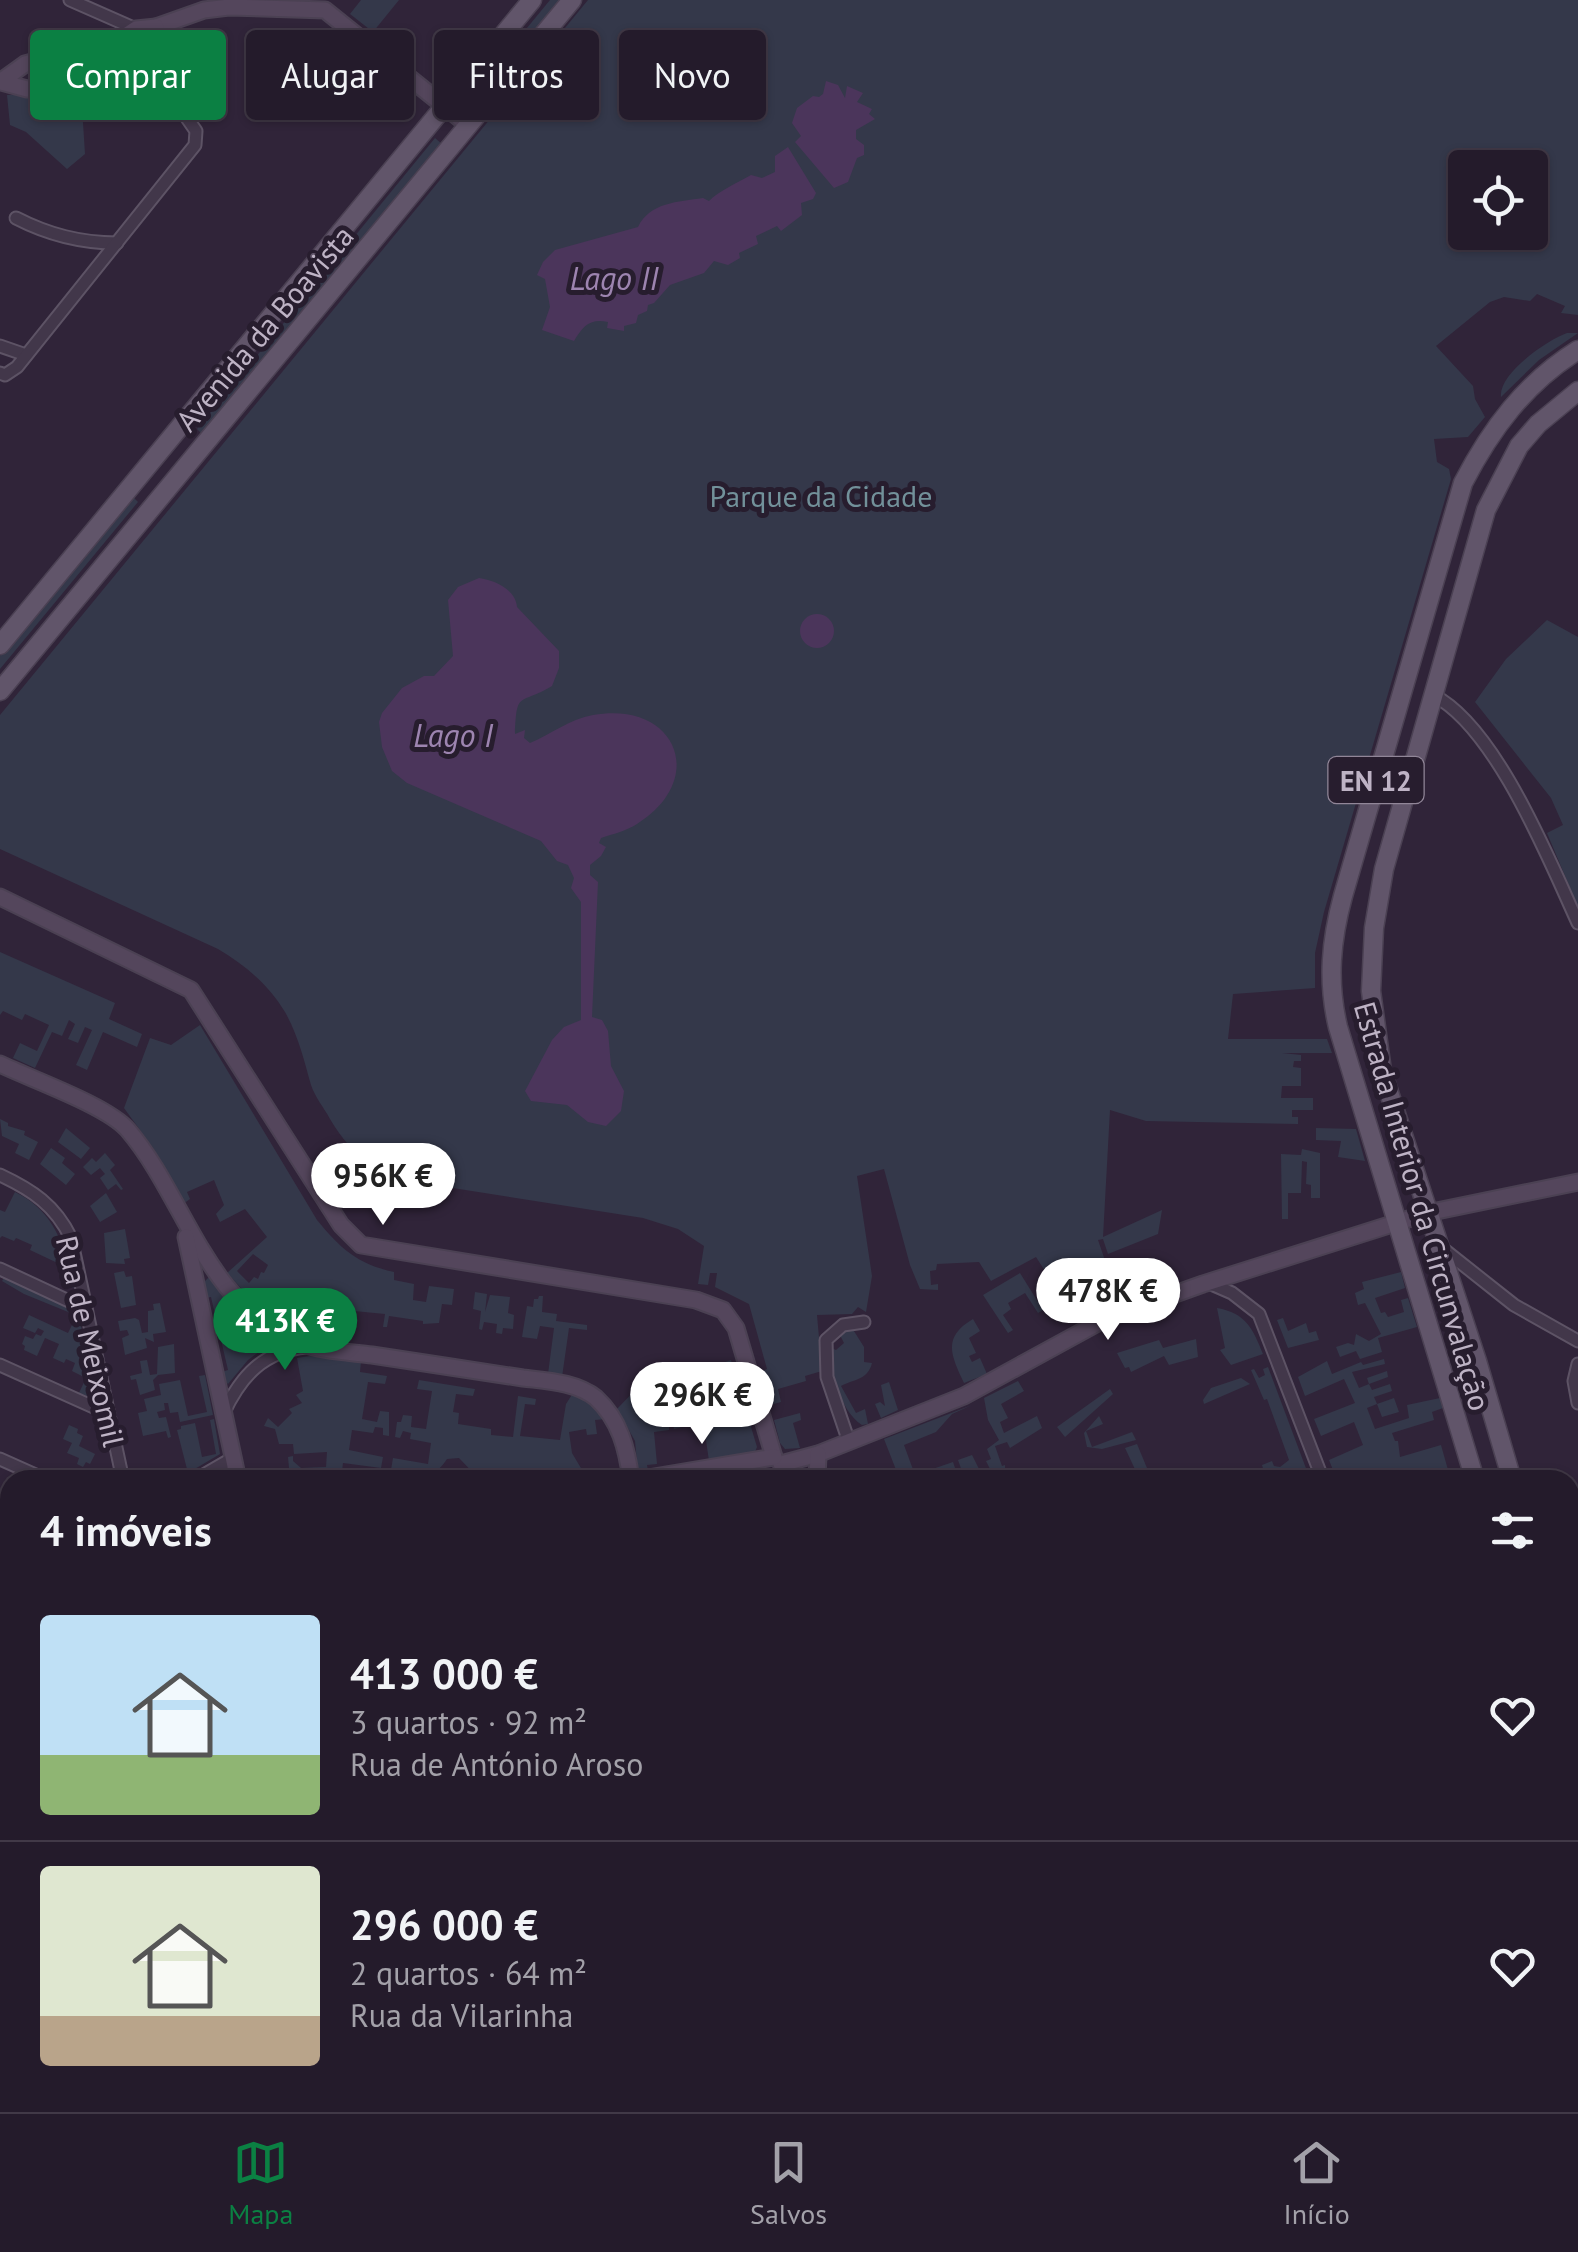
<!DOCTYPE html>
<html lang="pt">
<head>
<meta charset="utf-8">
<style>
	body { margin:0; font-family:"PT Sans",sans-serif; background:#2c2433; color:#f1f3f6; height:100vh; display:flex; flex-direction:column; font-size:38px; white-space:nowrap }
	* { box-sizing:border-box; margin:0 }
	p { font-size:32px; color:#a3a1a9 }
	.icon { flex:none; width:55px; height:55px; fill:none; stroke:currentColor; stroke-width:2; stroke-linecap:round; stroke-linejoin:round }
	.map { position:relative; flex:1; overflow:hidden }
	.panel { position:absolute; left:0px; top:1470px; width:1580px; height:642px; display:flex; flex-direction:column; background:#241b2b; border-radius:30px 30px 0 0; box-shadow:0 2px 8px #0004,0 0 0 2px #413947 }
	.panel>* { flex:none }
	.hud { position:absolute; left:30px; top:30px; width:1000px; height:90px; display:flex; gap:20px }
	.controls { position:absolute; left:1448px; top:150px; display:grid; gap:20px }
	.controls a { display:grid; place-items:center; width:100px; height:100px; border-radius:10px; background:#241b2b; box-shadow:0 2px 8px #0004,0 0 0 2px #413947; font-size:50px }
	.price { position:absolute; translate:-50% -85px; padding:0 22px; border-radius:35px; background:#fff; color:#222; font-size:32px; line-height:65px; filter:drop-shadow(0 2px 5px #0008) }
	.price::after { content:''; position:absolute; left:50%; top:60px; width:30px; height:22px; margin-left:-15px; background:inherit; clip-path:polygon(0 0,100% 0,50% 100%) }
	.price.selected { background:#0b8043; color:#fff }
	ul { padding:0; list-style:none }
	li { display:flex; align-items:center; gap:30px; height:250px; padding:0 40px }
	li+li { border-top:2px solid #413947 }
	li span { display:grid; place-items:center; flex:none; width:280px; height:200px; border-radius:10px; color:#555 }
	li>.icon { margin-inline-start:auto }
	span .icon { width:120px; height:120px; fill:#fffc; stroke-width:1 }
	li b { font-size:42px }
	h2 { display:flex; justify-content:space-between; align-items:center; height:120px; padding:0 40px; font-size:42px }
	.tag { padding:0 35px; border-radius:10px; background:#241b2b; box-shadow:0 2px 8px #0004,0 0 0 2px #413947; font-size:35px; line-height:90px }
	.tag.selected { background:#0b8043; color:#fff }
	.dock { display:flex; justify-content:space-around; align-items:center; height:140px; border-top:2px solid #413947; background:#241b2b; font-size:28px; color:#a3a1a9 }
	.dock a { display:grid; justify-items:center; gap:5px }
	.dock .selected { color:#0b8043 }
	.map>svg:first-child { display:block }
</style>
</head>
<body>
<div class="map">
<svg width="1578" height="2112" viewBox="0 0 1578 2112">
	<rect width="100%" height="100%" fill="#302439"/>
	<!-- medical -->
	<path fill="#3b2f3a" d="M1570 1828 1578 1839V1948L1570 1959Z"/>
	<!-- green -->
	<g fill="#34384a" fill-rule="evenodd">
		<path d="M361 0H399L373 32 350 14Z"/>
		<path d="M550 0H561L473 107 466 102Z"/>
		<path d="M588 0H1578V315L1561 313 1565 306 1537 294 1530 301 1504 297 1490 302 1436 346 1473 386 1475 399 1485 417 1468 437 1434 439 1437 462 1449 469 1451 479 1324 912 1315 953V988L1233 994 1228 1039H1327L1332 1053H1282L1301 1055V1061H1294L1293 1067 1301 1068V1086H1282L1281 1098H1313V1110H1292V1117H1298V1124L1146 1121 1110 1110 1103 1237 1162 1210 1158 1234 1108 1254 1103 1239 1098 1240 1119 1301 1090 1313 1073 1283 1057 1292 1050 1280 1054 1278 1050 1269 1045 1271 1036 1257 991 1281 979 1262 937 1264 936 1270 930 1271 931 1285 938 1284V1290L920 1289 910 1265 884 1169 857 1176 872 1276 866 1312 858 1307 852 1314 817 1315 822 1371 805 1376 806 1381 778 1389 781 1402 770 1405 760 1372 767 1369 749 1304 715 1287 717 1273H710L708 1285 698 1284 704 1246 678 1229 643 1218 421 1183C376 1172 354 1159 330 1119 324 1108 315 1097 311 1085 304 1060 298 1035 285 1012 269 985 245 965 218 949L0 849V715ZM1465 168H1530V232H1465Z"/>
		<path d="M155 34 159 78 91 82 88 53Z"/>
		<path d="M81 91 85 154 67 169 26 132 10 125 7 95Z"/>
		<path d="M430 134 134 498 138 502 0 669V656Z"/>
		<path d="M435 138 442 144 0 681V677L201 433 197 429Z"/>
		<path d="M1567 333H1578L1539 360 1501 397C1498 374 1547 340 1567 333Z"/>
		<path d="M1547 620 1578 637V907L1547 833 1563 825 1551 798 1475 702 1506 659Z"/>
		<path d="M0 952 115 1003 109 1019 142 1034 137 1047 103 1032 87 1070 76 1065 92 1030 85 1027 78 1043 68 1039 75 1024 69 1020 62 1036 52 1032 35 1068 13 1058 20 1043 37 1051 49 1025 25 1014 22 1020 3 1011 0 1015Z"/>
		<path d="M200 1025 317 1220C340 1248 357 1264 394 1272V1280L414 1284 413 1300 426 1302 429 1286 454 1289 452 1305 442 1304 439 1323 423 1324V1321L389 1316 387 1327H383L385 1314 323 1308 319 1332 326 1334 325 1341C281 1335 256 1304 227 1273L267 1237 245 1209 220 1222 216 1214 224 1205 214 1180 187 1192 190 1199 183 1204 153 1148 124 1108 150 1038 171 1045ZM253 1254 268 1265 264 1273 261 1272 258 1279 254 1277 249 1283 237 1271Z"/>
		<path d="M0 1119 8 1123V1126L25 1131 24 1135 38 1142 29 1160 15 1153 19 1144 2 1136Z"/>
		<path d="M66 1128 90 1148 81 1159 58 1142Z"/>
		<path d="M1316 1128 1356 1129 1365 1161 1338 1157 1341 1141 1316 1140Z"/>
		<path d="M51 1148 65 1158 62 1163 75 1174 66 1185 40 1164Z"/>
		<path d="M1302 1149 1320 1153V1198H1311V1185L1306 1184 1307 1162 1302 1161 1301 1193H1288V1219H1282L1281 1154 1301 1155Z"/>
		<path d="M105 1153 115 1165 110 1170 123 1189 121 1190 116 1184 108 1190 100 1178 105 1174 100 1168 91 1175 83 1167 92 1158 96 1162Z"/>
		<path d="M15 1192C55 1211 65 1247 74 1288L67 1285 66 1267 30 1250 32 1245 16 1238 14 1241 2 1236 0 1238V1210L5 1212Z"/>
		<path d="M106 1193 117 1212 100 1222 90 1206Z"/>
		<path d="M125 1229 130 1258 124 1259 125 1264 106 1263 104 1233Z"/>
		<path d="M1120 1263 1123 1273C1131 1277 1132 1284 1139 1288 1143 1291 1150 1288 1153 1290L1123 1299 1115 1271Z"/>
		<path d="M124 1271 126 1277 132 1276 136 1305 121 1308 114 1273Z"/>
		<path d="M1401 1272 1405 1288 1375 1298 1381 1313 1385 1312 1388 1317 1404 1312 1401 1300 1408 1298 1417 1327 1378 1338 1382 1352 1360 1359 1356 1351 1340 1357 1336 1347 1348 1343 1354 1345 1356 1334 1369 1341 1381 1334 1365 1303 1358 1305 1355 1293 1364 1289 1362 1282Z"/>
		<path d="M1020 1273 1043 1310 1038 1313 1025 1293 1008 1303 1011 1309 1003 1315 1013 1330 1008 1333 983 1295Z"/>
		<path d="M5 1276 75 1310 73 1314 24 1294 2 1281Z"/>
		<path d="M209 1277 271 1343 248 1360 228 1384 224 1380 222 1372 228 1370 211 1297 206 1298 202 1284Z"/>
		<path d="M475 1292 487 1294 485 1312 490 1295 510 1297 508 1313 514 1315 513 1329 503 1328 502 1334 496 1333 497 1324 484 1322 482 1330 479 1329 481 1311 473 1309Z"/>
		<path d="M539 1296H543L542 1312 557 1314 556 1321 587 1325V1330L569 1328 562 1377 548 1374 554 1328 540 1326 537 1339 522 1337 527 1306 533 1307 534 1299H538Z"/>
		<path d="M160 1303 166 1332 153 1334 154 1342 145 1338 147 1348 125 1355 122 1338 129 1335 127 1330 120 1331 118 1321 135 1318 139 1320 142 1333 148 1332V1311L154 1310 153 1304Z"/>
		<path d="M1217 1308C1246 1313 1253 1329 1263 1354L1231 1365 1220 1350 1225 1348Z"/>
		<path d="M78 1313 96 1392 93 1398 79 1393 86 1378 72 1371 75 1363 66 1359 64 1363 53 1358 59 1344 45 1338 37 1356 24 1350 25 1346 22 1344 25 1336 33 1339 36 1334 41 1336 44 1331 38 1328 35 1333 23 1328 29 1315 68 1333Z"/>
		<path d="M1283 1318 1288 1331 1306 1323 1309 1333 1316 1331 1319 1340 1288 1348 1277 1320Z"/>
		<path d="M973 1319 980 1331 969 1338 976 1353 969 1356 972 1362 980 1358 987 1374 964 1383C951 1355 942 1337 973 1319Z"/>
		<path d="M852 1328 864 1347V1362L872 1363C868 1380 854 1379 841 1386L856 1413 865 1409 868 1424 862 1425C839 1410 832 1372 829 1347L836 1350 844 1343 840 1335Z"/>
		<path d="M1196 1339 1198 1357 1169 1365 1164 1356 1131 1372 1129 1367 1125 1368 1117 1353 1159 1340 1163 1348Z"/>
		<path d="M174 1344 175 1373 158 1375 153 1380 155 1390 140 1395 136 1379 131 1380 130 1376 142 1373 140 1361 147 1360 150 1375 157 1374 158 1347Z"/>
		<path d="M310 1356 361 1361 360 1372 387 1376 385 1384 368 1382 362 1419 377 1422 380 1411 389 1412V1436L383 1435V1428L375 1427 373 1433 352 1430 349 1450 383 1457 381 1468 343 1463 341 1480H249L246 1469 289 1468 288 1457 293 1456V1461L301 1468 326 1467 327 1452 294 1454 293 1444H279L275 1429 264 1426 268 1418 278 1427 292 1413 289 1409 302 1403 296 1395 303 1391 297 1358Z"/>
		<path d="M1384 1359 1385 1364 1352 1372 1359 1388 1369 1384 1367 1378 1387 1371 1388 1377 1369 1384 1372 1390 1390 1384 1392 1391 1374 1397 1377 1404 1394 1398 1399 1412 1382 1417 1377 1404 1367 1408 1375 1429 1409 1418 1407 1405 1440 1398 1443 1408 1432 1412 1434 1420 1392 1433 1395 1441H1398L1400 1457 1441 1445 1450 1477 1390 1480 1387 1473 1366 1480H1337L1329 1460 1363 1445 1354 1422 1321 1436 1314 1419 1355 1403 1344 1379 1305 1396 1298 1377 1327 1361 1332 1374 1361 1362 1363 1365Z"/>
		<path d="M731 1360 757 1447 754 1454 709 1461 700 1399 695 1396V1405L680 1407 682 1427 674 1429 672 1419H669V1430L654 1432 657 1464 647 1465 648 1471 638 1473 635 1441 617 1409 661 1363 688 1375Z"/>
		<path d="M1268 1367 1307 1471 1284 1480H1217L1241 1471 1245 1479 1264 1472 1262 1465 1272 1461 1274 1466 1280 1467 1289 1460 1267 1399 1264 1400 1251 1370 1254 1369 1259 1378 1265 1375 1263 1369Z"/>
		<path d="M205 1375 213 1415 180 1422 178 1412 170 1413 168 1403H164L165 1410 157 1412 159 1418 166 1417 171 1437 168 1438 166 1431 143 1436 138 1413 147 1411 144 1399 161 1395 159 1384 180 1380 188 1416 207 1412 199 1376Z"/>
		<path d="M1241 1378 1250 1384 1204 1404 1203 1400 1211 1388Z"/>
		<path d="M419 1380 475 1389 473 1396 456 1394 453 1412 459 1413 458 1424 491 1429V1435L513 1437 518 1396 536 1399 535 1405 525 1404 520 1436 560 1440 566 1404 573 1393 581 1397 606 1419 595 1420 597 1434 587 1435 586 1429 569 1432 572 1453 588 1480H480L459 1458 447 1459C437 1474 426 1480 408 1480L409 1473 391 1470 393 1458 428 1464 431 1443 410 1439 411 1433 403 1431 400 1438 395 1437 397 1422H401L403 1415 412 1416 411 1427 426 1429 432 1391 417 1389Z"/>
		<path d="M1018 1381 1024 1391 1001 1404 1008 1418 1000 1422 1004 1433 1037 1416 1042 1428 1010 1448 1007 1442 995 1446 1002 1466 1005 1465V1470L996 1472V1480H965L958 1460 972 1455 984 1479 992 1473 986 1461 991 1459 987 1449 999 1440 988 1420 984 1398Z"/>
		<path d="M889 1382 898 1410 881 1418 875 1404 880 1402 885 1406 881 1385Z"/>
		<path d="M1110 1389 1113 1394 1065 1437 1057 1427Z"/>
		<path d="M972 1405 952 1414 936 1432 904 1445 915 1475 953 1462 959 1480H900L884 1439Z"/>
		<path d="M800 1413 801 1420 793 1423 800 1448 785 1449 780 1443 774 1420Z"/>
		<path d="M1099 1416 1103 1424 1086 1431 1092 1447 1132 1432 1136 1440 1102 1449 1087 1447 1084 1433Z"/>
		<path d="M214 1419 220 1454 188 1473 177 1430 181 1429V1426L195 1423 202 1457 216 1454 210 1420Z"/>
		<path d="M69 1425 78 1429 77 1433 83 1436 79 1446 95 1454 90 1464 86 1462 83 1467 77 1464 79 1458 67 1453 72 1443 63 1439Z"/>
		<path d="M1137 1444 1152 1480H1140L1125 1448Z"/>
		<path d="M1578 2002V2108L1532 2103 1570 2102V2007Z"/>
		<path d="M0 2053 10 2058V2100L0 2101Z"/>
		<path d="M442 2103H473L544 2112H444Z"/>
		<path d="M623 2103 697 2105V2112H645V2104L629 2103 628 2112H621Z"/>
		<path d="M1193 2103H1239L1235 2112H1200Z"/>
		<path d="M1404 2103H1450L1460 2112H1406Z"/>
	</g>
	<!-- water -->
	<g fill="#4b355b">
		<path d="M826 81 838 85 845 98 847 86 863 93 857 102 872 109 869 114 875 119 856 130V139L864 145V155L857 158 848 182 834 188 795 142 801 136 792 123 797 108 813 96 819 97 823 94Z"/>
		<path d="M788 147 816 193 813 199 801 203 802 215 781 231 777 226 756 236 758 244 739 253 740 258 728 265 714 261 704 273 670 285 654 303 648 305 647 311 638 315 636 323 624 326V331L607 328 608 322C590 318 583 326 574 341L542 330 550 307 545 279 537 275 543 262 555 250 638 227C650 202 678 202 703 198L709 201C719 191 737 183 751 175L762 178 775 172V156Z"/>
		<path d="M479 578C495 580 516 590 517 607L559 651V668L552 686C519 706 517 689 515 734L525 730 524 738 530 743C551 734 570 719 593 715 676 700 709 779 637 824 626 831 613 834 601 838L599 843 606 847 601 856 590 865V875L598 882 592 1017 602 1020 608 1031 611 1066 624 1091 621 1111 606 1126 588 1122 567 1105 531 1101 525 1091 552 1040 564 1027 581 1020V902L571 888 574 878 568 865 557 861 541 841 407 783 392 771 382 747 379 722 382 713 402 688 424 676H434L453 656 448 600 458 587Z"/>
		<circle cx="817" cy="631" r="17"/>
	</g>
	<g fill="none" stroke-linecap="round" stroke-linejoin="round">
		<!-- stream -->
		<path stroke="#4b355b" stroke-width="4" d="M1159 2102 1168 2112"/>
		<defs>
			<g id="street">
				<path d="M70 0 136 29"/>
				<path d="M16 218C49 235 80 243 117 243"/>
				<path d="M0 346 26 355"/>
				<path d="M0 373 5 375 17 367 195 145 196 131 162 82"/>
				<path d="M1433 695C1496 727 1549 860 1578 923"/>
				<path d="M0 1175C32 1190 55 1205 71 1238L123 1480"/>
				<path d="M1442 1248 1514 1305 1578 1341"/>
				<path d="M0 1269 86 1309"/>
				<path d="M1209 1283 1232 1293 1259 1314 1323 1480"/>
				<path d="M1578 1364 1574 1381 1578 1403"/>
				<path d="M0 1365 109 1414"/>
				<path d="M223 1414C241 1376 263 1351 307 1347"/>
				<path d="M849 1442 827 1377 826 1340 843 1325 864 1322"/>
				<path d="M0 1459 47 1480"/>
				<path d="M195 1480 233 1458"/>
				<path d="M0 1552 10 1556"/>
				<path d="M927 2102 940 2112"/>
				<path d="M1400 2102 1402 2112"/>
				<path d="M1455 2102 1470 2112"/>
				<path d="M132 2112 137 2102"/>
				<path d="M832 2112 837 2102"/>
				<path d="M1519 2112 1520 2102"/>
			</g>
			<g id="secondary">
				<path d="M156 27 204 10 229 7 325 10 468 125"/>
				<path d="M0 82 25 64 124 37 136 29 156 27 162 82 27 89 1 82"/>
				<path d="M0 897 191 990 341 1225 361 1245 696 1300 723 1310 736 1328 774 1457"/>
				<path d="M0 1064C31 1079 108 1106 128 1130 185 1197 206 1304 297 1342 320 1351 348 1352 372 1355 422 1363 473 1370 523 1378 547 1381 576 1382 596 1398 620 1420 627 1449 631 1480"/>
				<path d="M186 1237 238 1480"/>
				<path d="M781 1464 818 1454 964 1396 1105 1319 1203 1284 1427 1213 1578 1182"/>
				<path d="M636 1480 774 1457"/>
				<path d="M817 1480 818 1454"/>
				<path d="M0 1688 10 1685"/>
				<path d="M426 2102 429 2112"/>
				<path d="M608 2112 609 2102"/>
			</g>
			<g id="primary">
				<path d="M0 645 532 0"/>
				<path d="M0 691 572 0"/>
				<path d="M1475 1480 1338 1027C1327 981 1331 940 1343 896L1463 483C1491 429 1525 383 1578 350"/>
				<path d="M1512 1480 1477 1361 1382 1071 1371 991 1374 928 1384 869 1486 510 1519 446 1538 424 1578 391"/>
				<path d="M1570 1739 1578 1759"/>
				<path d="M1570 1817 1578 1827"/>
			</g>
		</defs>
		<!-- street casing -->
		<use href="#street" stroke="#5d5365" stroke-width="15"/>
		<!-- secondary casing -->
		<use href="#secondary" stroke="#4b4153" stroke-width="19"/>
		<!-- primary casing -->
		<use href="#primary" stroke="#4b4153" stroke-width="21"/>
		<!-- street -->
		<use href="#street" stroke="#42374a" stroke-width="11"/>
		<!-- secondary -->
		<use href="#secondary" stroke="#54465c" stroke-width="15"/>
		<!-- primary -->
		<use href="#primary" stroke="#61556a" stroke-width="18"/>
	</g>
	<g text-anchor="middle" dominant-baseline="central" stroke-width="10" stroke-linejoin="round" paint-order="stroke">
		<!-- shield labels -->
		<rect fill="#271d2e" stroke="#918698" stroke-width="2.5" x="1328.5" y="757" width="95" height="46" rx="8"/>
		<g font-size="28" font-weight="bold" fill="#beb3c5">
			<text x="1376" y="780">EN 12</text>
		</g>
		<!-- street labels -->
		<g font-size="30" fill="#beb3c5" stroke="#271d2e">
			<text transform="translate(264 328) rotate(-50)">Avenida da Boavista</text>
			<text transform="translate(1423 1206) rotate(74)">Estrada Interior da Circunvalação</text>
			<text transform="translate(91 1341) rotate(77)">Rua de Meixomil</text>
		</g>
		<!-- park labels -->
		<g font-size="30" fill="#72919a" stroke="#271d2e">
			<text x="821" y="495">Parque da Cidade</text>
		</g>
		<!-- water labels -->
		<g font-size="32" font-style="italic" fill="#9d84b0" stroke="#271d2e">
			<text x="614" y="278">Lago II</text>
			<text x="453" y="735">Lago I</text>
		</g>
	</g>
</svg>
<div class="controls">
<a><svg class="icon" aria-label="locate" viewBox="0 0 24 24"><circle cx="12" cy="12" r="6"/><path d="M12 2v4M12 18v4M2 12h4M18 12h4"/></svg></a>
</div>
<b class="price" style="left:383px;top:1228px">956K €</b>
<b class="price" style="left:1108px;top:1343px">478K €</b>
<b class="price selected" style="left:285px;top:1373px">413K €</b>
<b class="price" style="left:702px;top:1447px">296K €</b>
<div class="hud">
<a class="tag selected">Comprar</a>
<a class="tag">Alugar</a>
<a class="tag">Filtros</a>
<a class="tag">Novo</a>
</div>
<section class="panel">
<h2>4 imóveis<svg class="icon" aria-label="filters" viewBox="0 0 24 24"><path d="M4 7h16M4 17h16"/><circle cx="9" cy="7" r="2"/><circle cx="15" cy="17" r="2"/></svg></h2>
<ul>
<li><span style="background:linear-gradient(#bfe0f5 70%,#8fb573 0)"><svg class="icon" aria-label="home" viewBox="0 0 24 24"><path d="M3 11l9-7 9 7M6 9v11h12V9"/></svg></span><div><b>413 000 €</b><p>3 quartos · 92 m²</p><p>Rua de António Aroso</p></div><svg class="icon" aria-label="heart" viewBox="0 0 24 24"><path d="M12 20l-8-8c-3-5 5-10 8-4 3-6 11-1 8 4z"/></svg></li>
<li><span style="background:linear-gradient(#dfe7d0 75%,#b9a48a 0)"><svg class="icon" aria-label="home" viewBox="0 0 24 24"><path d="M3 11l9-7 9 7M6 9v11h12V9"/></svg></span><div><b>296 000 €</b><p>2 quartos · 64 m²</p><p>Rua da Vilarinha</p></div><svg class="icon" aria-label="heart" viewBox="0 0 24 24"><path d="M12 20l-8-8c-3-5 5-10 8-4 3-6 11-1 8 4z"/></svg></li>
</ul>
</section>
</div>
<nav class="dock">
<a class="selected"><svg class="icon" aria-label="map" viewBox="0 0 24 24"><path d="M3 6l6-2 6 2 6-2v14l-6 2-6-2-6 2zM9 4v14M15 6v14"/></svg>Mapa</a>
<a><svg class="icon" aria-label="saved" viewBox="0 0 24 24"><path d="M7 4h10v16l-5-4-5 4z"/></svg>Salvos</a>
<a><svg class="icon" aria-label="home" viewBox="0 0 24 24"><path d="M3 11l9-7 9 7M6 9v11h12V9"/></svg>Início</a>
</nav>
</body>
</html>
